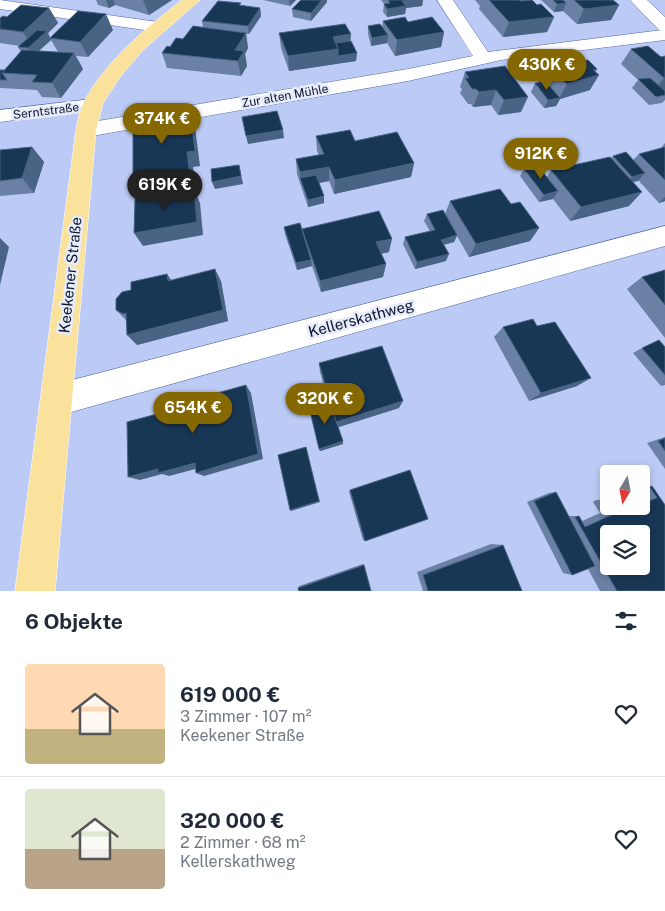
<!DOCTYPE html>
<html lang="de">
<head>
<meta charset="utf-8">
<style>
	body { margin:0; font-family:"Public Sans",sans-serif; background:#f2f2f3; color:#1f2937; height:100vh; display:flex; flex-direction:column; font-size:19px; white-space:nowrap }
	* { box-sizing:border-box; margin:0 }
	p { font-size:16px; color:#747a83 }
	.icon { flex:none; width:28px; height:28px; fill:none; stroke:currentColor; stroke-width:2; stroke-linecap:round; stroke-linejoin:round }
	.map { position:relative; height:591px; overflow:hidden }
	.side { display:flex; flex-direction:column; background:#fff; flex:1 }
	.side>* { flex:none }
	.needle { width:32px; rotate:190deg }
	.controls { position:absolute; left:600px; top:465px; display:grid; gap:10px }
	.controls a { display:grid; place-items:center; width:50px; height:50px; border-radius:5px; background:#fff; box-shadow:0 2px 8px #0003; font-size:25px }
	.price { position:absolute; translate:-50% -42px; padding:0 11px; border-radius:18px; background:#856802; color:#fff; font-size:16px; line-height:32px; filter:drop-shadow(0 1px 2px #0008) }
	.price::after { content:''; position:absolute; left:50%; top:30px; width:15px; height:11px; margin-left:-8px; background:inherit; clip-path:polygon(0 0,100% 0,50% 100%) }
	.price.current { background:#222; color:#fff }
	ul { padding:0; list-style:none }
	li { display:flex; align-items:center; gap:15px; height:125px; padding:0 25px }
	li+li { border-top:1px solid #e0e1e3 }
	li span { display:grid; place-items:center; flex:none; width:140px; height:100px; border-radius:5px; color:#555 }
	li>.icon { margin-inline-start:auto }
	span .icon { width:60px; height:60px; fill:#fffc; stroke-width:1 }
	li b { font-size:21px }
	h2 { display:flex; justify-content:space-between; align-items:center; height:60px; padding:0 25px; font-size:21px }
	.map>svg:first-child { display:block }
</style>
</head>
<body>
<div class="map">
<svg width="665" height="591" viewBox="0 0 665 591">
	<rect width="100%" height="100%" fill="#bccbf5"/>
	<g fill="none" stroke-linecap="round" stroke-linejoin="round">
		<defs>
			<g id="minor">
				<path d="M0 0 158 22 164 23 166 27 164 31 158 32 0 9Z"/>
				<path d="M437 0H453L488 52 662 30H659L630 0H647L665 17V40L501 60 408 81 86 137 79 135 76 130 79 125 86 123 408 69 473 56Z"/>
				<path d="M92 99 99 101 102 105 99 109 0 122V110Z"/>
				<path d="M665 226V246L57 416 46 411 41 400 46 389 57 384Z"/>
			</g>
			<path id="major" d="M182 0H200L143 50 120 77 103 103 96 130 55 591H15L76 130C78 121 79 112 83 104 105 61 145 29 182 0Z"/>
		</defs>
		<!-- minor casing -->
		<use href="#minor" stroke="#5367a6" stroke-width="1"/>
		<!-- major casing -->
		<use href="#major" stroke="#fff" stroke-width="1"/>
		<!-- minor -->
		<use href="#minor" fill="#fff" fill-rule="evenodd"/>
		<!-- major -->
		<use href="#major" fill="#fbe29c" fill-rule="evenodd"/>
	</g>
	<!-- wall -->
	<g fill="#6a81a5" fill-rule="evenodd">
		<path d="M96 0H172L149 15 115 5 109 8 98 5Z"/>
		<path d="M263 0H296L290 6Z"/>
		<path d="M301 0H327V2L311 21 293 17 292 9Z"/>
		<path d="M381 0H423L422 6 406 8 405 14 387 17 383 12 384 4Z"/>
		<path d="M475 0H532L537 5 554 17 547 32 503 37 479 9 480 6Z"/>
		<path d="M541 0H613L619 5 611 20 577 24 563 11 554 12Z"/>
		<path d="M241 6 260 8 261 16 249 34H246L248 48 245 54 247 66 241 76 167 68 162 53 170 47 203 28 202 21Z"/>
		<path d="M49 8 58 23 48 33 50 38 113 30 88 57 76 56 83 69 61 98 42 97 37 90 0 88V70H5L21 52 18 47 20 46 0 43V18ZM51 40 58 52 39 51Z"/>
		<path d="M383 21 408 22 444 32 441 47 395 56 387 43 371 46 368 34V26L382 28Z"/>
		<path d="M279 33 351 41 357 53 356 61 289 71 281 48Z"/>
		<path d="M631 49 661 57 665 56V100L662 103 649 105 632 88 638 80 621 64Z"/>
		<path d="M581 61 597 69 595 72 590 90 560 99 556 106 544 108 531 92 535 83H540L534 78 541 63Z"/>
		<path d="M505 66 521 112 498 115 491 105 473 107 471 104H468L460 93 462 89 460 87 465 72Z"/>
		<path d="M316 136 355 141 414 163 411 177 334 194 329 181 319 183 324 196V203L308 207 297 174 296 159 319 155 317 151Z"/>
		<path d="M665 143V201L659 203 638 180 633 182 629 206 570 221 553 199 539 202 520 176 524 169 547 177 551 170 611 158 613 156 633 160 639 154 660 149Z"/>
		<path d="M32 147 44 162 34 193 0 196V150Z"/>
		<path d="M450 201 511 204 539 228 530 241 469 257 457 236 454 242 444 245 446 261 415 269 403 244 405 237 430 231 424 221 427 214H445Z"/>
		<path d="M284 227 389 252 381 254 386 264 383 277 321 292 312 266 297 270 285 234Z"/>
		<path d="M665 270V338L627 289 642 277Z"/>
		<path d="M167 274 171 280 221 281 228 321 137 345 126 320 116 310 131 290Z"/>
		<path d="M537 326 577 386 529 401 494 337 503 327Z"/>
		<path d="M665 347V385L661 386 633 353 642 348Z"/>
		<path d="M319 363 399 408 338 427 343 441V444L320 451 309 407 328 401 320 372Z"/>
		<path d="M665 437V469L647 443Z"/>
		<path d="M652 486 665 505V591H600L588 569 572 575 563 573 527 502 549 493 556 492 569 516H579L582 521 600 513 593 502 596 500 609 499V506H641V487Z"/>
		<path d="M350 490 365 541 363 540 349 492Z"/>
		<path d="M491 544 503 545 522 591H423L417 572Z"/>
		<path d="M363 564 364 565 298 588 299 586Z"/>
	</g>
	<!-- shaded-wall -->
	<g fill="#496385">
		<path d="M106 0H113L115 5 109 8Z"/>
		<path d="M143 0H172L149 15Z"/>
		<path d="M289 0H296L290 6Z"/>
		<path d="M322 0H327V2L311 21V13Z"/>
		<path d="M408 0H423L422 6 406 8 405 14 387 17V9L402 1Z"/>
		<path d="M566 3 563 11 554 12 557 4Z"/>
		<path d="M619 5 611 20 577 24 584 9Z"/>
		<path d="M49 8 58 23 48 33 51 40 33 56 28 48 31 45 23 32Z"/>
		<path d="M260 8 261 16 249 34 248 26Z"/>
		<path d="M106 14 113 30 88 57 80 42Z"/>
		<path d="M554 17 547 32 503 37 509 22Z"/>
		<path d="M444 32 441 47 395 56 397 40Z"/>
		<path d="M246 33 248 48 245 54 247 66 241 76 235 50Z"/>
		<path d="M351 34 350 49 357 53 356 61 289 71 288 56 333 37Z"/>
		<path d="M388 35 387 43 371 46 372 38Z"/>
		<path d="M74 53 83 69 61 98 52 83Z"/>
		<path d="M597 69 592 77 599 75 590 90 560 99 556 106 544 108 548 100 559 98 567 84 593 70Z"/>
		<path d="M664 78H665V91L652 93Z"/>
		<path d="M496 90 491 105 473 107 479 92Z"/>
		<path d="M528 97 521 112 498 115 504 100Z"/>
		<path d="M190 112 195 127 200 166 193 167 195 184 142 193 133 179 187 152Z"/>
		<path d="M283 130 284 138 248 144 246 136Z"/>
		<path d="M32 147 44 162 34 193 22 178Z"/>
		<path d="M414 163 411 177 334 194 335 180Z"/>
		<path d="M239 165 243 184 215 189 212 182Z"/>
		<path d="M329 167V181L303 186 300 178V172Z"/>
		<path d="M645 173 638 181 625 184 632 177Z"/>
		<path d="M194 189 200 203 203 235 143 246 134 233Z"/>
		<path d="M558 191 553 199 539 202 544 195Z"/>
		<path d="M642 192 629 206 570 221 581 207Z"/>
		<path d="M324 196V203L308 207V200Z"/>
		<path d="M665 197V201L659 203Z"/>
		<path d="M539 228 530 241 469 257 476 244Z"/>
		<path d="M457 235 454 242 438 246 441 240Z"/>
		<path d="M0 238 9 247 0 285Z"/>
		<path d="M392 239 389 252 374 255 376 242Z"/>
		<path d="M449 254 446 261 415 269 417 262Z"/>
		<path d="M311 260 312 266 297 270 296 263Z"/>
		<path d="M386 264 383 277 321 292 320 281Z"/>
		<path d="M215 269 221 281 228 321 137 345 127 335Z"/>
		<path d="M167 274 175 286 168 281Z"/>
		<path d="M591 378 577 386 529 401 541 393Z"/>
		<path d="M246 385 251 393 263 459 204 476 196 473Z"/>
		<path d="M403 401 399 408 336 428V422Z"/>
		<path d="M343 441V444L320 451 319 449Z"/>
		<path d="M306 447 320 502 291 511 290 510Z"/>
		<path d="M195 463 203 467 169 476 162 474 140 480 128 477 158 469Z"/>
	</g>
	<!-- building -->
	<g fill="#183755" stroke="#496385" fill-rule="evenodd">
		<path d="M301 0H322L311 13 292 9Z"/>
		<path d="M388 0H408L402 1 406 6 387 9 384 4 390 3Z"/>
		<path d="M489 0H519L520 1 532 0 537 5 541 4 554 17 509 22Z"/>
		<path d="M553 0H563L566 3 557 4Z"/>
		<path d="M574 0H613L619 5 584 9Z"/>
		<path d="M218 1 241 3 239 5 260 8 248 26 202 21Z"/>
		<path d="M21 5 49 8 23 32 0 29V18L3 16 7 17Z"/>
		<path d="M78 11 106 14 80 42 50 38Z"/>
		<path d="M405 17 408 22 432 17 444 32 397 40 383 21Z"/>
		<path d="M345 24 351 34 333 37 338 49 288 56 279 33Z"/>
		<path d="M380 24 388 35 372 38 368 26Z"/>
		<path d="M193 26 246 33 235 50 244 51 238 61 162 53 167 46 170 47 176 38 183 39Z"/>
		<path d="M37 30 47 31 28 48 18 47Z"/>
		<path d="M351 41 357 53 338 56V49L336 43Z"/>
		<path d="M648 46 661 57 665 56V78H664L631 49Z"/>
		<path d="M22 50 74 53 52 83 32 82 37 75 2 73Z"/>
		<path d="M572 54 581 61 588 60 597 69 593 70 599 75 567 84 541 63Z"/>
		<path d="M505 66 528 97 504 100 496 90 479 92 476 89H472L465 78H469L465 72Z"/>
		<path d="M0 70H5L2 73 7 80H0Z"/>
		<path d="M650 78 665 91V95L656 97 638 79Z"/>
		<path d="M546 82 560 98 548 100 535 83Z"/>
		<path d="M277 111 283 130 246 136 242 117Z"/>
		<path d="M190 112 195 151 187 152 189 169 133 179V120Z"/>
		<path d="M350 130 355 141 397 132 414 163 335 180 329 167 300 172 296 159 324 154 316 136Z"/>
		<path d="M32 147 22 178 0 181V150Z"/>
		<path d="M665 147V180L639 154Z"/>
		<path d="M626 152 645 173 632 177 613 156Z"/>
		<path d="M610 157 642 192 581 207 551 170Z"/>
		<path d="M239 165 241 176 212 182 211 169Z"/>
		<path d="M538 166 558 191 544 195 524 169Z"/>
		<path d="M316 175 324 196 308 200 300 178Z"/>
		<path d="M194 189 197 222 134 233 135 199Z"/>
		<path d="M500 189 511 204 520 202 539 228 476 244 450 201Z"/>
		<path d="M443 210 457 235 441 240 449 254 417 262 405 237 435 230 427 214Z"/>
		<path d="M379 211 392 239 376 242 386 264 320 281 302 229Z"/>
		<path d="M300 223 311 260 296 263 284 227Z"/>
		<path d="M215 269 223 310 127 335 126 313 123 314 116 310V299L122 292 131 290V282L167 274 168 281Z"/>
		<path d="M665 270V305L642 277Z"/>
		<path d="M533 319 537 326 555 322 591 378 541 393 503 327Z"/>
		<path d="M659 340 665 347V375L642 348Z"/>
		<path d="M382 346 403 401 336 422 319 363Z"/>
		<path d="M246 385 258 454 196 473 195 463 158 473V469L128 477 127 422 157 414 156 410Z"/>
		<path d="M329 401 343 441 319 449 309 407Z"/>
		<path d="M665 438V451L658 441Z"/>
		<path d="M306 447 319 501 290 510 278 455Z"/>
		<path d="M410 470 428 519 365 541 350 490Z"/>
		<path d="M652 486 665 505V591H617L575 517 579 516 585 527 618 512 615 506H619L622 512 635 506H641V504L657 498 650 487ZM609 534H641V566H609Z"/>
		<path d="M556 492 595 566 572 575 534 501Z"/>
		<path d="M503 545 522 591H428L423 575Z"/>
		<path d="M364 565 371 591H299L298 588Z"/>
	</g>
	<g text-anchor="middle" dominant-baseline="central" stroke-width="5" stroke-linejoin="round" paint-order="stroke">
		<!-- far-street labels -->
		<g font-size="12" fill="#0e152e" stroke="#e7ecfb">
			<text transform="translate(285 96) rotate(-10)">Zur alten Mühle</text>
			<text transform="translate(46 111) rotate(-7)">Serntstraße</text>
		</g>
		<!-- street labels -->
		<g font-size="15" fill="#0e152e" stroke="#e7ecfb">
			<text transform="translate(70 275) rotate(-84)">Keekener Straße</text>
			<text transform="translate(361 318) rotate(-15)">Kellerskathweg</text>
		</g>
	</g>
</svg>
<div class="controls">
<a><svg class="needle" viewBox="-14 -14 28 28"><path d="M0-13l5 13h-10z" fill="#e53935"/><path d="M0 13l5-13h-10z" fill="#747a83"/></svg></a>
<a><svg class="icon" aria-label="layers" viewBox="0 0 24 24"><path d="M12 4l9 5-9 5-9-5zM3 14l9 5 9-5"/></svg></a>
</div>
<b class="price" style="left:547px;top:91px">430K €</b>
<b class="price" style="left:162px;top:145px">374K €</b>
<b class="price" style="left:541px;top:180px">912K €</b>
<b class="price current" style="left:165px;top:211px">619K €</b>
<b class="price" style="left:325px;top:425px">320K €</b>
<b class="price" style="left:193px;top:434px">654K €</b>
</div>
<section class="side">
<h2>6 Objekte<svg class="icon" aria-label="filters" viewBox="0 0 24 24"><path d="M4 7h16M4 17h16"/><circle cx="9" cy="7" r="2"/><circle cx="15" cy="17" r="2"/></svg></h2>
<ul>
<li><span style="background:linear-gradient(#ffd9b3 65%,#c2b280 0)"><svg class="icon" aria-label="home" viewBox="0 0 24 24"><path d="M3 11l9-7 9 7M6 9v11h12V9"/></svg></span><div><b>619 000 €</b><p>3 Zimmer · 107 m²</p><p>Keekener Straße</p></div><svg class="icon" aria-label="heart" viewBox="0 0 24 24"><path d="M12 20l-8-8c-3-5 5-10 8-4 3-6 11-1 8 4z"/></svg></li>
<li><span style="background:linear-gradient(#dfe7d0 60%,#b9a48a 0)"><svg class="icon" aria-label="home" viewBox="0 0 24 24"><path d="M3 11l9-7 9 7M6 9v11h12V9"/></svg></span><div><b>320 000 €</b><p>2 Zimmer · 68 m²</p><p>Kellerskathweg</p></div><svg class="icon" aria-label="heart" viewBox="0 0 24 24"><path d="M12 20l-8-8c-3-5 5-10 8-4 3-6 11-1 8 4z"/></svg></li>
</ul>
</section>
</body>
</html>
